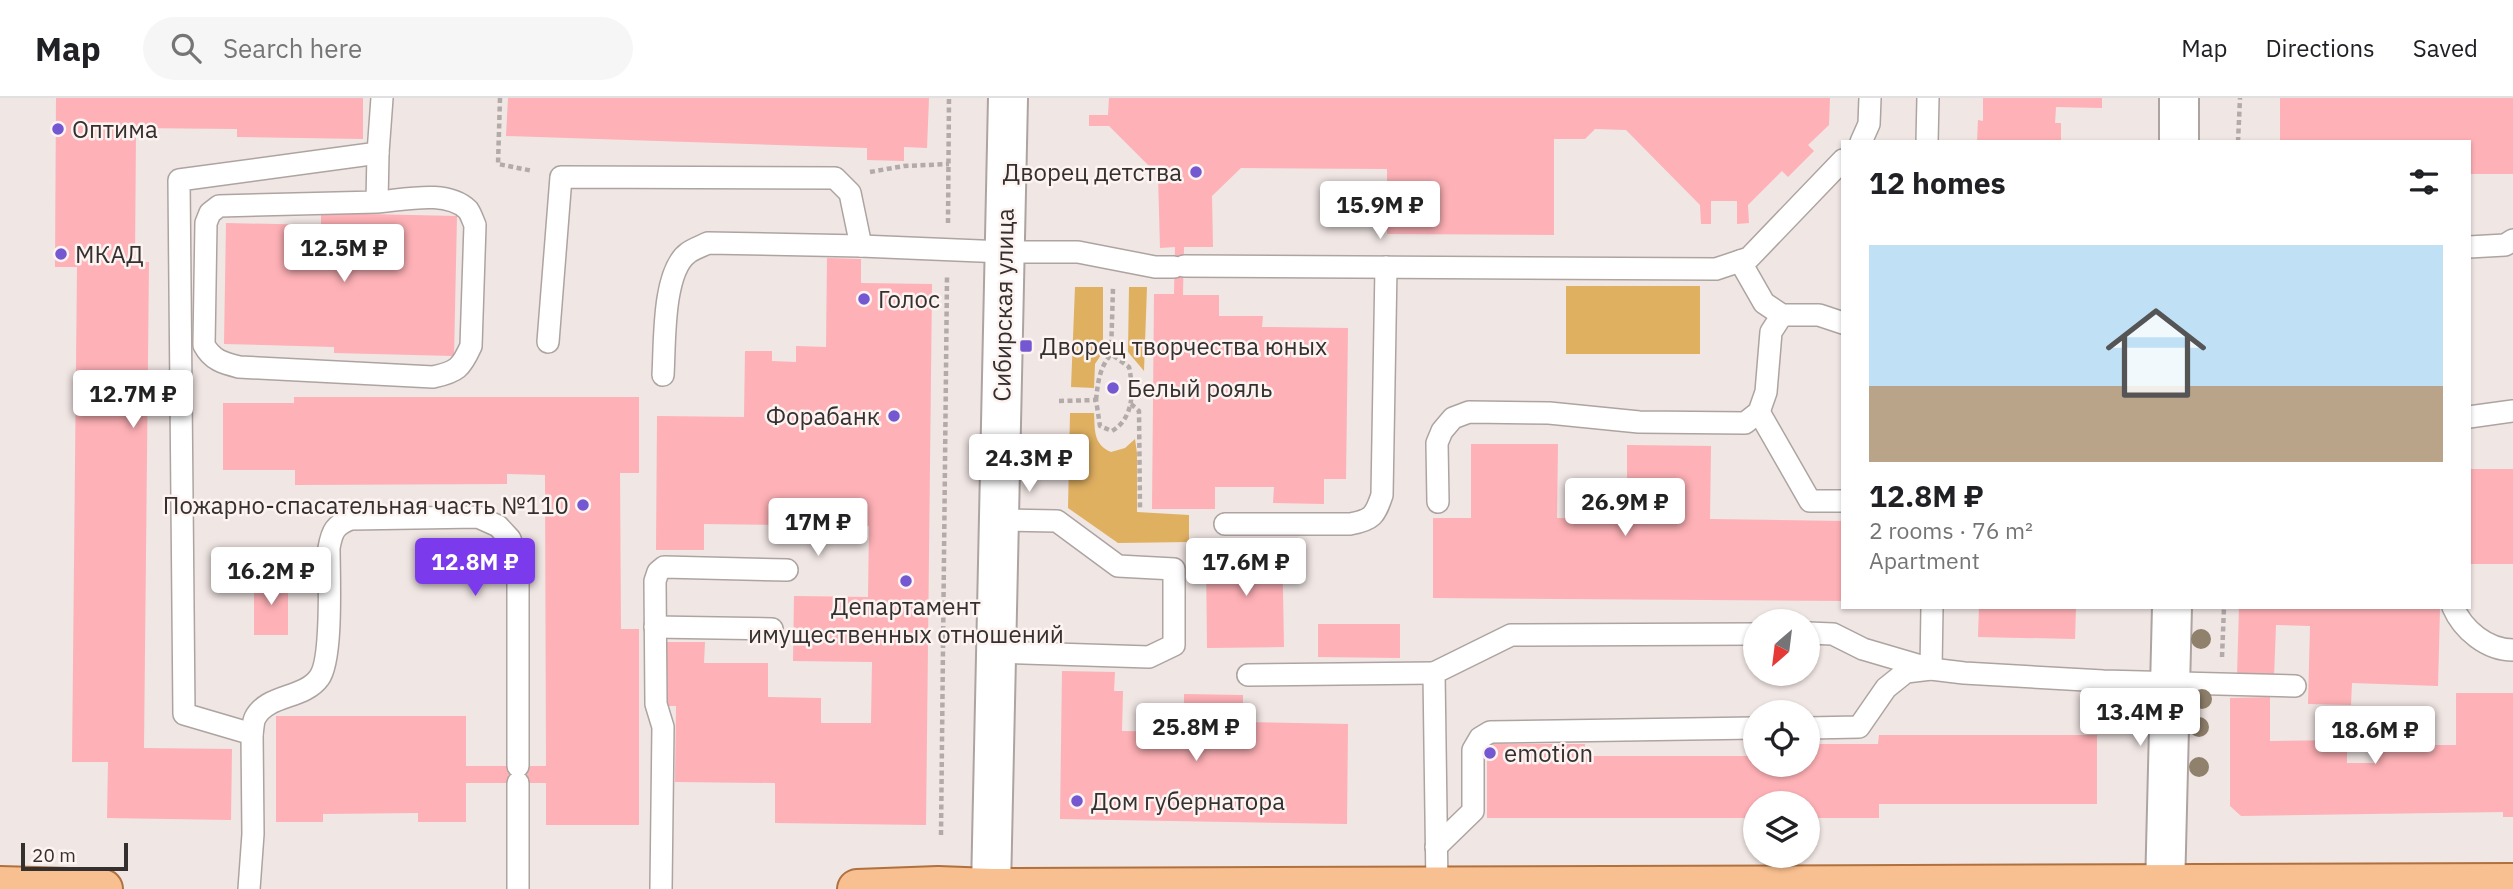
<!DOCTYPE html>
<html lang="en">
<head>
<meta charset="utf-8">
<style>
	body { margin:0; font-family:"IBM Plex Sans",sans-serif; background:#f6f6f6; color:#202124; height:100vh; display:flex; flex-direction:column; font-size:26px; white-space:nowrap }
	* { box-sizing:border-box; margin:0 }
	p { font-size:23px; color:#757577 }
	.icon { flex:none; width:38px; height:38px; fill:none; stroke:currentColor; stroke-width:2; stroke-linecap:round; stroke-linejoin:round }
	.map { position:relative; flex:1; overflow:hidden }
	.details { position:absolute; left:1841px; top:42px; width:630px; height:469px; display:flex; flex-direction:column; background:#fff; border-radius:0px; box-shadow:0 2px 5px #0004 }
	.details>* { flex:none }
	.needle { width:46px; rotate:208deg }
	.controls { position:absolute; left:1743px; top:511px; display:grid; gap:14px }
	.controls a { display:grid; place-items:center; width:77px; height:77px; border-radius:50%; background:#fff; box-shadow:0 2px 5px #0004; font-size:35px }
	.scale { position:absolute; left:21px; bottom:18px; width:107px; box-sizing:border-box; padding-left:7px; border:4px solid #343030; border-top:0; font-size:19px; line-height:24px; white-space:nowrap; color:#343030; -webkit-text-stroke:5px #fdf3f1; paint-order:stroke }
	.price { position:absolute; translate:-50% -60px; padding:0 16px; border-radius:7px; background:#fff; color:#222; font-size:23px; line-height:46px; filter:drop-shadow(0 2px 4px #0008) }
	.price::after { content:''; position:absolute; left:50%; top:42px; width:21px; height:16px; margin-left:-10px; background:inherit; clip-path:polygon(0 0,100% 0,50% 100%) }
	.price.current { background:#7c3aed; color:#fff }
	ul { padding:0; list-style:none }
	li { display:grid; align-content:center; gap:14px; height:371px; padding:0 28px }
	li+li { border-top:2px solid #e0e0e0 }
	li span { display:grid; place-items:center; height:217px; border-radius:0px; color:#555 }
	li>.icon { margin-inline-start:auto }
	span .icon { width:126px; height:126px; fill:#fffc; stroke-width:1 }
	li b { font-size:30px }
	h2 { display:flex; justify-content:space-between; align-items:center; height:84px; padding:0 28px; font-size:30px }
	header { display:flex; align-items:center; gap:42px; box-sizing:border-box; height:98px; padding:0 35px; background:#fff; border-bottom:2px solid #e0e0e0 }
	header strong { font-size:33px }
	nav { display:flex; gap:38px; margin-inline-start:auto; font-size:24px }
	.search { width:490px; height:63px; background:#f6f6f6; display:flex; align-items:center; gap:18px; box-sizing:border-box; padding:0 24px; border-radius:38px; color:#757577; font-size:26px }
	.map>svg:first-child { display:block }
</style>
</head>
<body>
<header>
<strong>Map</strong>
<div class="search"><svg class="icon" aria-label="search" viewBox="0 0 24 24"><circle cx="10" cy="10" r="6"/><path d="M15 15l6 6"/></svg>Search here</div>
<nav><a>Map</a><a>Directions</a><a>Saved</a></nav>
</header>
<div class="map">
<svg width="2513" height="791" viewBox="0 0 2513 791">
	<rect width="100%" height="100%" fill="#f0e6e4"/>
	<!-- green -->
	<g fill="#e0b061">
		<rect x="1566" y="188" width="134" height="68"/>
		<path d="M1075 189H1103V254L1095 266 1094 290 1071 289Z"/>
		<path d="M1129 189H1147L1144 273 1128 254Z"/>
		<path d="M1070 315H1094C1095 332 1093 346 1111 354L1125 350 1135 341 1137 355V414L1189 417V444L1118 445 1068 410Z"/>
	</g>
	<!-- building -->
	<g fill="#feb1b6">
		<path d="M56 0H363V41L237 39V31L136 30 135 164H149L144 650 232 651 231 722 107 720 108 664H72L77 169H55Z"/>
		<path d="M508 0H929L927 50 904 49V63L867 62V50L506 38Z"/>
		<path d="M1109 0H1830L1829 27 1808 47 1814 53 1788 79 1782 73 1748 107 1749 125 1737 126V103H1711V126H1701L1700 107 1626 32 1595 31 1585 41H1554V137L1387 136V71L1241 70 1212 98 1213 149H1184L1183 197H1219V218H1263L1262 229 1348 230 1346 381H1324V406L1273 405 1274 389H1215V411H1152L1154 196H1174L1175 149 1160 150 1158 77 1109 28H1089V17H1108Z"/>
		<path d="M1983 0H2102V10L2056 9 2055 25H2061V44H1977L1978 22 1983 23Z"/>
		<path d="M2280 0H2513V76H2469V44H2280Z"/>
		<path d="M321 115 457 118 454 258 334 255V249L224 246 226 125 321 127Z"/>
		<path d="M827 160 861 161V185L932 186 926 727 775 725V685L675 684 676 608H665L666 544H705L704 565H768V599L821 600V625H871L872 564 793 563 794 498 868 499 869 428 704 426V452H656L657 318 744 319 745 253H772V263L796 264V248L826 249Z"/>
		<path d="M294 299H639V375H620L621 531H639V727H546V685H466V724H418V715L323 716V724H276V618H466V668H546L545 377 507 376V386L295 387V372H223V305H294Z"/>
		<path d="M1471 346H1558L1557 420 1627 421V347L1711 348 1710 421 1843 423V503L1433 500V420H1471Z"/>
		<path d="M2471 371H2513V466H2470Z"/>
		<path d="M1252 440H1282L1284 549 1207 550 1206 457 1253 456Z"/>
		<rect x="254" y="481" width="34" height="56"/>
		<path d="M1979 509H2076L2075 541 1978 539Z"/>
		<path d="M2239 509 2440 510 2438 588 2352 585 2351 607 2308 606 2310 528 2276 527 2274 579 2237 578Z"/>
		<path d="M1318 526H1400V560L1318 559Z"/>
		<path d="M1062 573 1115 574 1114 593H1123L1122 633 1184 634V596L1243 597V624L1348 626 1347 726 1060 721Z"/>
		<path d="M2456 595H2513V719H2503V714L2241 718 2230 708V600L2270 599V643L2347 642V665H2376V620H2413V647H2456Z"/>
		<path d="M1879 637H2097V706H1879V720H1808V705H1755V720H1487V646H1585V658H1755V667H1808V646H1878Z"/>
	</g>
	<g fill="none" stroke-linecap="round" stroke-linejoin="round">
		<defs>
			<g id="lane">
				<path d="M1861 44 1869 26 1870 0"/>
				<path d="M1927 44 1928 0"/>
				<path d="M377 104C404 102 447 91 468 112 471 116 473 123 475 127L471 248C461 270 457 274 433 279L239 269C223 265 212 262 204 247L206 125 210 115 219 108 377 104 378 55"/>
				<path d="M2469 149 2505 147 2513 142"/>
				<path d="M1740 163 1764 205 1782 217H1819L1843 225"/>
				<path d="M1184 168 1716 171 1749 160 1843 62"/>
				<path d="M548 244 561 79 835 80 850 95 861 148"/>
				<path d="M663 277C665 247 662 174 688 155 693 151 702 148 708 145L861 148 1004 154H1078L1155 169H1174"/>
				<path d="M1759 314 1810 403H1843"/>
				<path d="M2469 319 2513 313"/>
				<path d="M1438 404 1437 345 1442 333 1453 320 1469 314 1549 315 1639 324 1745 325 1759 314 1766 294 1771 234 1782 217"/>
				<path d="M1225 426H1350C1372 422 1375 418 1382 397L1386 169"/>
				<path d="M2453 509C2463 532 2487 552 2513 552"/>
				<path d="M655 529 772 531"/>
				<path d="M1808 535 1833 536 1863 551 1931 571 1932 509"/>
				<path d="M996 554 1149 559 1174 547V471L1118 468 1057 423 999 422"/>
				<path d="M1248 577 1434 575"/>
				<path d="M1808 630 1859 629 1886 590 1906 574 1931 571 1964 575 2103 583 2295 588"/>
				<path d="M252 636C253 631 253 624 255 620 267 596 304 601 319 580 333 562 329 476 329 450 332 433 335 427 351 421L478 419 498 428 510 441 518 463V668"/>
				<path d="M518 685V791"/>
				<path d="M1436 749 1473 713V652L1480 640 1490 634 1755 630"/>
				<path d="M1437 788 1434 575 1511 537 1755 536"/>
				<path d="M249 791 253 736 252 636 184 616 179 82 378 55 382 0"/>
				<path d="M661 791 663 629 656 606 655 483 658 474 664 469 787 472"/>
			</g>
			<g id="street">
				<path d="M2179 44V0"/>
				<path d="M2165 791 2172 509"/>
			</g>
			<path id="secondary" d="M991 791 1008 0"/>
			<g id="primary">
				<path d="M0 788 103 791"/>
				<path d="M857 791 938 788 991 790 2513 785"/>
			</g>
		</defs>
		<!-- lane casing -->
		<use href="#lane" stroke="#ada4a1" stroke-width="24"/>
		<!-- street casing -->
		<use href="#street" stroke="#ada4a1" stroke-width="42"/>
		<!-- secondary casing -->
		<use href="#secondary" stroke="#ada4a1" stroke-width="42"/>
		<!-- primary casing -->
		<use href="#primary" stroke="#b0713e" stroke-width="42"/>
		<!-- path -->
		<g stroke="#b3aba9" stroke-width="4.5" stroke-dasharray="5 3.5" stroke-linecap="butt">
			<path d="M500 0 498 66 533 73"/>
			<path d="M2238 44 2240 0"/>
			<path d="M870 74 904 68 949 66"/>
			<path d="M948 125 949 0"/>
			<path d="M1096 302C1098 284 1099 271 1111 256"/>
			<path d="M1059 303 1096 302 1100 328 1112 333C1134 320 1134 292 1129 269L1111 256 1113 190"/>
			<path d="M1131 306 1139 313 1140 411"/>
			<path d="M2222 559 2224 509"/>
			<path d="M941 737 947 179"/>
		</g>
		<!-- lane -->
		<use href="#lane" stroke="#fff" stroke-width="21"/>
		<!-- street -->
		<use href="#street" stroke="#fff" stroke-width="38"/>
		<!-- secondary -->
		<use href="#secondary" stroke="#fff" stroke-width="38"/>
		<!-- primary -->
		<use href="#primary" stroke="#f8bf90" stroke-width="38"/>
	</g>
	<!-- trees -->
	<g fill="#90816c">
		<circle cx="2201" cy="541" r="10"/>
		<circle cx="2202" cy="601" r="10"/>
		<circle cx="2199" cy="629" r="10"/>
		<circle cx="2199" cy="669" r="10"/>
	</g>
	<!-- markers -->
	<g fill="#7358d2" stroke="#fdf3f1" stroke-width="2.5">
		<circle cx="58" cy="31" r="7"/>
		<circle cx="1196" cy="74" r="7"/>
		<circle cx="61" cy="156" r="7"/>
		<circle cx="864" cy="201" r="7"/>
		<rect x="1019" y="241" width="14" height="14" rx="3.5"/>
		<circle cx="1113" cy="290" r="7"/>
		<circle cx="894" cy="318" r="7"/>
		<circle cx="583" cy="407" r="7"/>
		<circle cx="906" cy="483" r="7"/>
		<circle cx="1490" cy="655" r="7"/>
		<circle cx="1077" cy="703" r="7"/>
	</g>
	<g text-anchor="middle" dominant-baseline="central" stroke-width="5" stroke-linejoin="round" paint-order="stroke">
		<!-- poi labels -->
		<g font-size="24" fill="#343030" stroke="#fdf3f1" text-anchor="start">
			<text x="72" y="31">Оптима</text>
			<text x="1182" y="74" text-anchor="end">Дворец детства</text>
			<text x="75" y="156">МКАД</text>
			<text x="878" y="201">Голос</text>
			<text x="1040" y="248">Дворец творчества юных</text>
			<text x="1127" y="290">Белый рояль</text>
			<text x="880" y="318" text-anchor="end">Форабанк</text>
			<text x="569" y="407" text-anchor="end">Пожарно-спасательная часть №110</text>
			<text x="906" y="508" text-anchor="middle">Департамент<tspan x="906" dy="28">имущественных отношений</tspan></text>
			<text x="1504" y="655">emotion</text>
			<text x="1091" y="703">Дом губернатора</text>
		</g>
		<!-- street labels -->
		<g font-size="24" fill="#343030" stroke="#fdf3f1">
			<text transform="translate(1003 207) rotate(-89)">Сибирская улица</text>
		</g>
	</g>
</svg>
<div class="controls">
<a><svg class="needle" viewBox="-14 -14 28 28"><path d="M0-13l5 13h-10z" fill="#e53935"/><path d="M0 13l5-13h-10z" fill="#757577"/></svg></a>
<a><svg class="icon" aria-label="locate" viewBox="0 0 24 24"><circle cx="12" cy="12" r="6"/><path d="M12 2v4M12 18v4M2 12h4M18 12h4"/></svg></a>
<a><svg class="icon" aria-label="layers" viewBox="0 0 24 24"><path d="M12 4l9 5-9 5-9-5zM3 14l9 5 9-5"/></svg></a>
</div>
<div class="scale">20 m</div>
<b class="price" style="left:1380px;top:143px">15.9M ₽</b>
<b class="price" style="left:344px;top:186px">12.5M ₽</b>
<b class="price" style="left:133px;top:332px">12.7M ₽</b>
<b class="price" style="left:1029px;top:396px">24.3M ₽</b>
<b class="price" style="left:1625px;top:440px">26.9M ₽</b>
<b class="price" style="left:818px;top:460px">17M ₽</b>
<b class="price current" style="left:475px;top:500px">12.8M ₽</b>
<b class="price" style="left:1246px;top:500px">17.6M ₽</b>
<b class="price" style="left:271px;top:509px">16.2M ₽</b>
<b class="price" style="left:2140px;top:650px">13.4M ₽</b>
<b class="price" style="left:1196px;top:665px">25.8M ₽</b>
<b class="price" style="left:2375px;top:668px">18.6M ₽</b>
<section class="details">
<h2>12 homes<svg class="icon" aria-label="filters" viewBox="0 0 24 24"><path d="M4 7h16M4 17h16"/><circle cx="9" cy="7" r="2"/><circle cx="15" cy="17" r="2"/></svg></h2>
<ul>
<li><span style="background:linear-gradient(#bfe0f5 65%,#b9a48a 0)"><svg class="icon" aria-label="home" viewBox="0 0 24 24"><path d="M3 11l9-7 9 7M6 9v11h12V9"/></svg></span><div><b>12.8M ₽</b><p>2 rooms · 76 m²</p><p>Apartment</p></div></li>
</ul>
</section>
</div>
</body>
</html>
